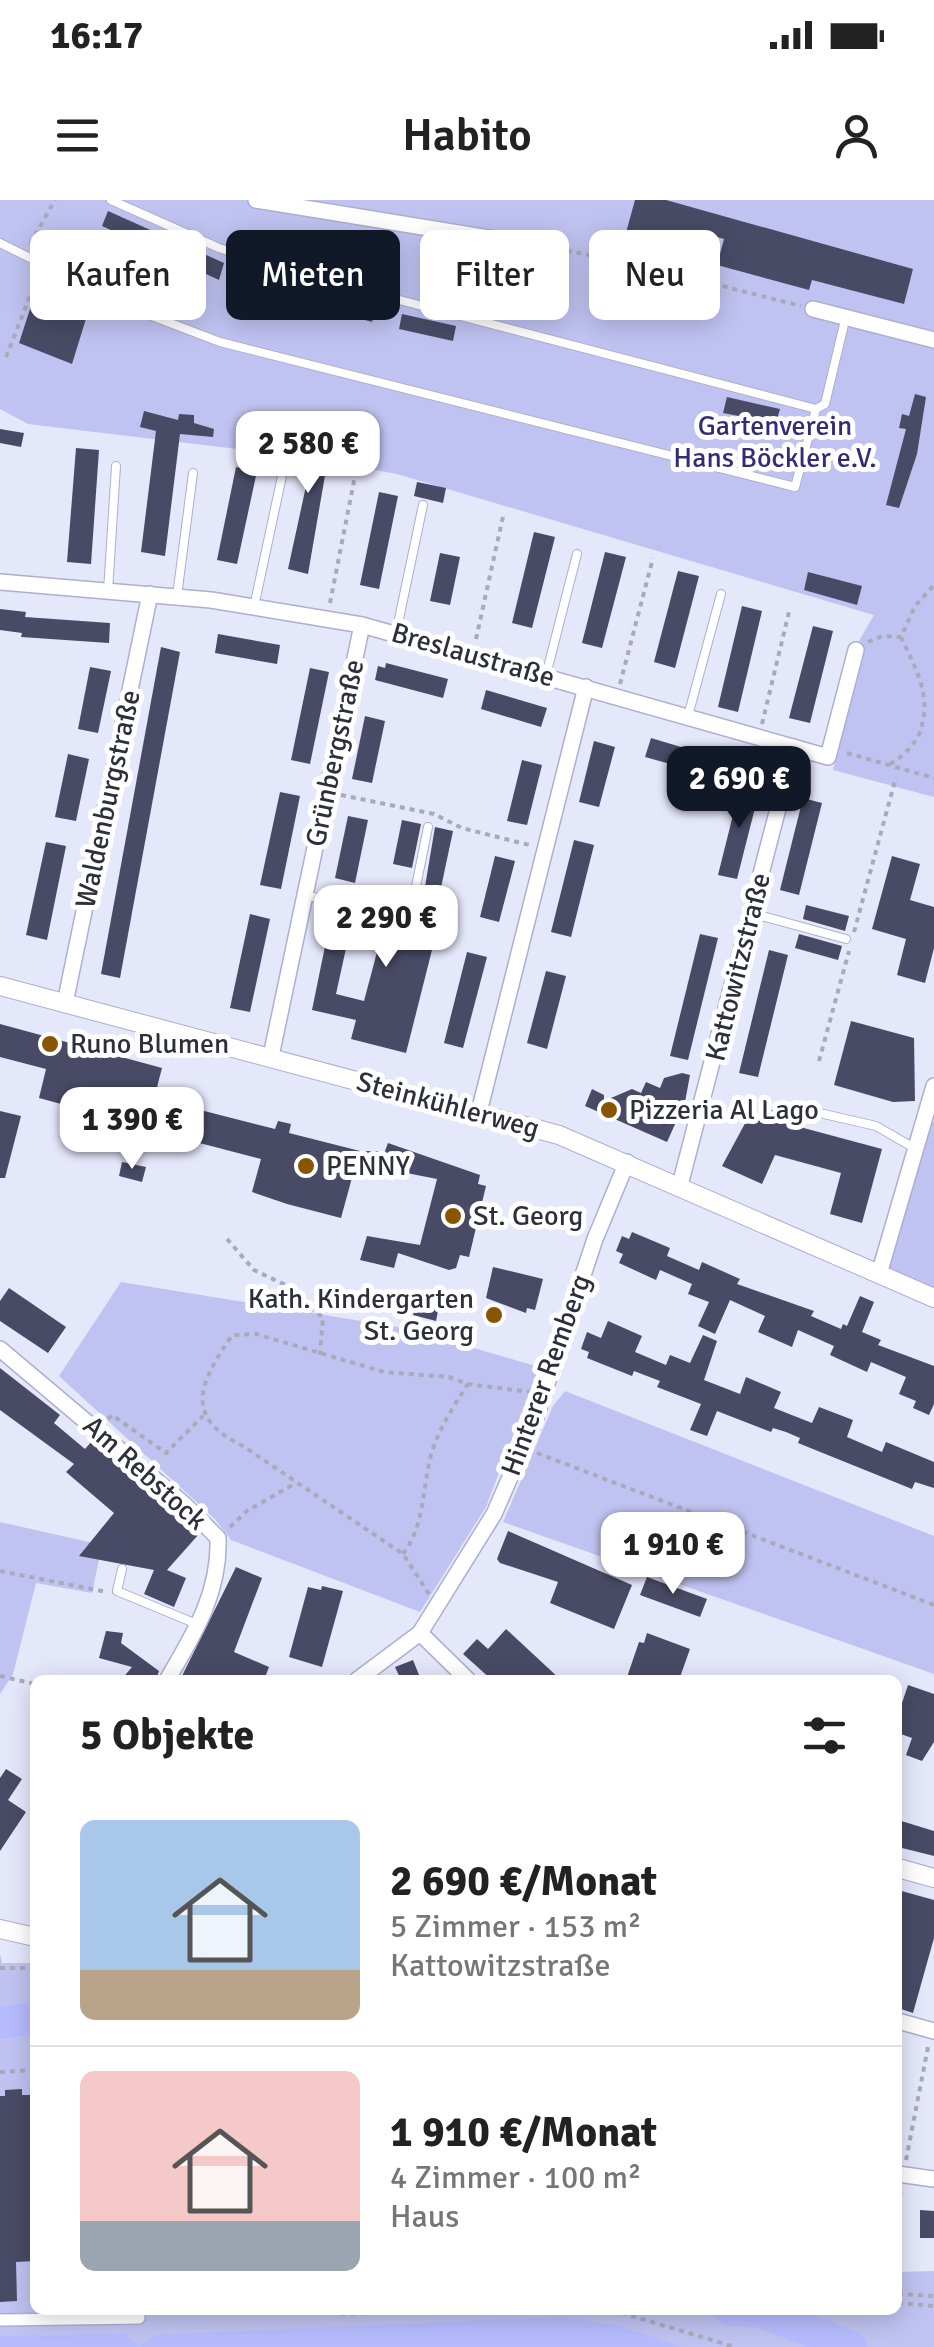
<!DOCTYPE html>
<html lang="de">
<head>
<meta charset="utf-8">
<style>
	body { margin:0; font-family:Signika,sans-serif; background:#f6f6f6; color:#222; height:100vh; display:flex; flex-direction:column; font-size:38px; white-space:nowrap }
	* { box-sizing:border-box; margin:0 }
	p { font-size:32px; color:#767676 }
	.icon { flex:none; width:55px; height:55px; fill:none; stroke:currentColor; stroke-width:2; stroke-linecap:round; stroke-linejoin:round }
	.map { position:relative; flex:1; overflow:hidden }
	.sheet { position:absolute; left:30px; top:1475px; width:872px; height:640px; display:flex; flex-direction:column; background:#fff; border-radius:15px; box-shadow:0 5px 25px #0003 }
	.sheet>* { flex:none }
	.top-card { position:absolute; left:30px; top:30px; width:875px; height:90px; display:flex; gap:20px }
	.price { position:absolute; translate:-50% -85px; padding:0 22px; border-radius:20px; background:#fff; color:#222; font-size:32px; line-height:65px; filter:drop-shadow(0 2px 5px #0008) }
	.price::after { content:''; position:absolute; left:50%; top:60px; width:30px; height:22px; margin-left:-15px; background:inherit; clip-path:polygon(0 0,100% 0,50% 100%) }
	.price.active { background:#111827; color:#fff }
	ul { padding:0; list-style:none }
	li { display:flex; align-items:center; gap:30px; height:250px; padding:0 50px }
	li+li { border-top:2px solid #e0e0e0 }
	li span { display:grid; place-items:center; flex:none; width:280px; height:200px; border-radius:15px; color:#555 }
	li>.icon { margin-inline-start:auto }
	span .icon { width:120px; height:120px; fill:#fffc; stroke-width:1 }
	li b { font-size:42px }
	h2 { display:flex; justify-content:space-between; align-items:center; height:120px; padding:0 50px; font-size:42px }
	.chip { padding:0 35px; border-radius:15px; background:#fff; box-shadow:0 5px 25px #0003; font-size:35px; line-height:90px }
	.chip.active { background:#111827; color:#fff }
	.status { display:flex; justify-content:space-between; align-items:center; height:70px; padding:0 50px; background:#fff; direction:ltr }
	.status svg { height:28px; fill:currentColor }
	header { display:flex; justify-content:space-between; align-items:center; height:130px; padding:0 50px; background:#fff; font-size:45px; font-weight:600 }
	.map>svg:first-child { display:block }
</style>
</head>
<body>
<div class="status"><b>16:17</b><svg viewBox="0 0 49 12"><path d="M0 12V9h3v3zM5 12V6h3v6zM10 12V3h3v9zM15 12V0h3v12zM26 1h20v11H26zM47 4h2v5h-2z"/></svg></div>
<header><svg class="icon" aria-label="menu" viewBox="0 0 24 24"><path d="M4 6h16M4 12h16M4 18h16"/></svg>Habito<svg class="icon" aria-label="person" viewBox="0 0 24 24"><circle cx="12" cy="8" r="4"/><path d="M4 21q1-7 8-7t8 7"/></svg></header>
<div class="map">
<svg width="934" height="2147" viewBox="0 0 934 2147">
	<rect width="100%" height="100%" fill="#e5e7fb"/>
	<!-- green -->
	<g fill="#c0c3f1">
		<path d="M0 0H934V597L833 570 860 439 874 415 397 274 296 256 28 224 0 209Z"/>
		<path d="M934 885V1098L879 1074Z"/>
		<path d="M121 1082 404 1128 539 1167 486 1307 420 1412 231 1340 214 1318 59 1176Z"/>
		<path d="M565 1191 934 1336V1474L503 1322 553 1206Z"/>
		<path d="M0 1322 102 1345 92 1393 36 1383 13 1474 0 1494Z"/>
		<path d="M0 1754 2 1763H35V2110H898V2072L934 2071V2147H0Z"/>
	</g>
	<!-- water -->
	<path fill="#b6bbfe" d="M561 2117 616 2125 682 2147H0V2136L125 2134 139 2146 154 2135Z"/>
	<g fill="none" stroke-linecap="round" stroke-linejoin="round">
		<!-- river -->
		<g stroke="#b6bbfe" stroke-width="32">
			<path d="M0 1823 35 1818"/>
			<path d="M730 2110 762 2112 851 2147"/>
		</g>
	</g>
	<!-- building -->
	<g fill="#494b66">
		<path d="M635 0H666L913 69 904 104 812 80 809 90 717 65 724 39 703 33 695 59 624 40Z"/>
		<path d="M108 11 224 63 219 80 102 26Z"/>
		<path d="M251 70 375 106 372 122 246 85Z"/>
		<path d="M49 97 89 109 72 164 19 143 31 106 45 110Z"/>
		<path d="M402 114 456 126 453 141 399 129Z"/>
		<path d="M915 194 926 197 917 254 899 308 886 305 906 229 899 228 902 214 909 216Z"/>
		<path d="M727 197 780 209 776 223 723 213Z"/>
		<path d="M144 211 178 220 179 214 194 215V223L214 229 213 237 180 234 165 356 141 352 156 231 140 227Z"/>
		<path d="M317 226 333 229 308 374 288 369 308 277 272 269 275 255 311 262Z"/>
		<path d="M0 229 24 233 21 247 0 243Z"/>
		<path d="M76 248 99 250 91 364 67 362Z"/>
		<path d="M236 267 257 271 237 364 217 360Z"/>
		<path d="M417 282 446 288 443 303 414 296Z"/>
		<path d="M379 292 398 296 379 389 360 385Z"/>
		<path d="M534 332 555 337 532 428 512 423Z"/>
		<path d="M605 352 626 357 602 448 582 443Z"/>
		<path d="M440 353 460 357 450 405 430 401Z"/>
		<path d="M678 371 699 376 675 468 654 462Z"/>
		<path d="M808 372 862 386 857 405 804 390Z"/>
		<path d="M742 406 762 411 738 512 718 507Z"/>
		<path d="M0 409 26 412 25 417 110 423 109 443 21 437 22 433 0 430Z"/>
		<path d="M813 426 833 431 810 523 789 518Z"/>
		<path d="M218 434 280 445 277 464 215 453Z"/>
		<path d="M161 447 180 452 120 778 101 774Z"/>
		<path d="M386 463 448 479 443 498 375 480 378 466 385 468Z"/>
		<path d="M90 467 111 471 98 533 78 529Z"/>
		<path d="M310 468 329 472 310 564 291 560Z"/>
		<path d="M486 490 547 508 541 527 481 509Z"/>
		<path d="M365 516 385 521 372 583 352 579Z"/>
		<path d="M651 538 711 556 706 574 645 557Z"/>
		<path d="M594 541 615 547 599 607 579 602Z"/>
		<path d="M68 554 89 559 76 621 55 617Z"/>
		<path d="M522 560 542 565 527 625 507 621Z"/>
		<path d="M741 583 760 588 737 679 718 675Z"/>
		<path d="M280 592 300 596 281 689 260 685Z"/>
		<path d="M803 598 822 603 799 695 780 690Z"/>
		<path d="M348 616 368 620 355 683 335 678Z"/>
		<path d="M402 620 421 624 412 668 393 664Z"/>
		<path d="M435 627 453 631 428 749 432 750 406 853 351 839 356 820 312 810 331 717 352 721 336 794 364 801 381 737 415 746Z"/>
		<path d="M574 640 594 645 571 737 551 732Z"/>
		<path d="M46 642 66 646 47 740 26 735Z"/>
		<path d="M495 656 515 661 499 722 480 717Z"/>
		<path d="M892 656 920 664 910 700 934 707V748L925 783 897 775 906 739 872 729Z"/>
		<path d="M806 705 849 716 845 731 803 719Z"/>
		<path d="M250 714 270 719 250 812 230 808Z"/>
		<path d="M700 734 718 738 688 860 670 856Z"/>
		<path d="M799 734 842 746 838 760 795 748Z"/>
		<path d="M769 750 788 755 758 877 739 873Z"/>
		<path d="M467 752 487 757 463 848 444 843Z"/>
		<path d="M546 771 566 776 547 849 527 843Z"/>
		<path d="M851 821 914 838 915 901 893 902 834 885Z"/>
		<path d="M0 824 162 868 155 895 141 891 128 940 111 936 116 919 39 898 46 869 0 857Z"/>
		<path d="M682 873 690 875 685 902 667 942 585 906 592 889 604 895V901L632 889 641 893 646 882 660 888 664 878Z"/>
		<path d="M177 904 275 929 278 921 291 924 289 933 360 951H385L388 943 480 975 478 984 486 986 469 1057 460 1055 456 1068 449 1070 398 1053 394 1068 360 1060 367 1036 420 1045 437 979 356 963 341 1018 287 1004 252 992 261 959 169 935Z"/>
		<path d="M767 909 803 916 800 927 882 949 862 1023 830 1014 841 973 775 955 762 984 722 966 749 916 763 920Z"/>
		<path d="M0 911 21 916 5 978H0Z"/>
		<path d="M122 962 146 967 142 982 119 976Z"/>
		<path d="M632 1032 670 1048 667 1056 699 1070 702 1062 740 1079 737 1084 814 1111 811 1116 841 1129 843 1124 847 1126 860 1096 874 1102 862 1132 881 1140 878 1145 934 1166V1204L929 1215 913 1208 916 1201 899 1194 906 1177 871 1162 867 1172 830 1155 834 1146 798 1130 792 1147 758 1132 765 1116 730 1100 715 1134 698 1126 709 1102 688 1094 692 1084 660 1070 656 1080 619 1063 623 1054 616 1051 622 1036 629 1039Z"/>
		<path d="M493 1067 543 1079 535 1110 527 1108 526 1113 486 1098Z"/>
		<path d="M9 1088 66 1127 48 1153 0 1121V1101Z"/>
		<path d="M417 1101 439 1106 436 1121 413 1115Z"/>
		<path d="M608 1121 642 1136 635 1152 666 1165 670 1155 690 1163 703 1135 717 1141 704 1180 740 1194 746 1177 781 1192 774 1208 812 1223 819 1207 853 1220 847 1237 882 1252 886 1242 934 1262V1288L915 1282 912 1289 798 1243 800 1238 786 1232 773 1228 771 1232 717 1211 707 1236 690 1230 701 1204 657 1187 660 1181 634 1171 632 1176 587 1158 589 1152 581 1149 587 1132 601 1138Z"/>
		<path d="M0 1168 60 1215 54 1223 85 1249 92 1241 199 1334 167 1370 186 1378 174 1407 144 1394 154 1370 79 1356 114 1313 66 1272 74 1264 0 1210Z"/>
		<path d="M508 1331 632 1385 614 1429 550 1403 558 1382 500 1363 497 1359Z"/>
		<path d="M236 1367 262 1378 234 1452 269 1467 264 1480H180Z"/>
		<path d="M647 1377 707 1399 700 1417 640 1395Z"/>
		<path d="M322 1386 343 1391 322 1467 289 1457 308 1387 321 1390Z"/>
		<path d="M506 1429 561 1480H492L463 1454 477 1439 488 1449Z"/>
		<path d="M106 1431 123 1433 121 1443 159 1471 156 1480H121L132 1467 99 1458Z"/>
		<path d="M647 1433 690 1449 679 1480H626L639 1442 644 1443Z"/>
		<path d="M413 1460 421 1480H401L395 1467Z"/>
		<path d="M908 1485 934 1494V1542L922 1561 906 1555 912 1538 898 1533V1515Z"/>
		<path d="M6 1569 22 1579 8 1600 26 1612 0 1651V1578Z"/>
		<path d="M898 1620 934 1631V1656L898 1647Z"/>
		<path d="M898 1690 934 1700V1738L913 1813 898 1808Z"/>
		<path d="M22 1889V1895H35V2061L16 2062 17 2101 0 2102V1896H5V1890Z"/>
		<path d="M920 2010 934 2011V2038H920Z"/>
	</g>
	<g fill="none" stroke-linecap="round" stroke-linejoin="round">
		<defs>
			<g id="service">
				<path d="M111 0 219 48 300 74 816 209"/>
				<path d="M0 43 131 108 220 142 795 287 816 209 825 204 846 116"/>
				<path d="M108 391 116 266"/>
				<path d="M177 396 193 273"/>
				<path d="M254 407 282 276"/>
				<path d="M396 433 423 305"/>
				<path d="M546 475 577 354"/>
				<path d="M688 516 721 394"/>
				<path d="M305 695 409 721 428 627"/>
				<path d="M751 713 846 739"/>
				<path d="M824 914 876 926 916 949"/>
				<path d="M122 1369 117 1391 199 1425"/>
			</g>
			<path id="pedestrian" d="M0 2120 139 2118 138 2110"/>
			<g id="minor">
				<path d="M256 0 533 45"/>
				<path d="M813 109 934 140"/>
				<path d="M0 382 211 400 362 425 828 557 856 450"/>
				<path d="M65 803 150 394"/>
				<path d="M271 856 362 425"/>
				<path d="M479 912 586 487"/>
				<path d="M680 985 794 547"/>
				<path d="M879 1074 934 886"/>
				<path d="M0 1149 185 1305 218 1338C220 1393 194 1434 167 1480"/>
				<path d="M420 1433 468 1480"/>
				<path d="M357 1480 420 1433 494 1314 535 1220 595 1039 627 962"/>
				<path d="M898 1821 934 1831"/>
				<path d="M898 1974 934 1979"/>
			</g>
			<g id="tertiary">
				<path d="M0 786 559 935 934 1098"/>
				<path d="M898 1668 934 1678"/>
				<path d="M0 1729 35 1737"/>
			</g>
		</defs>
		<!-- service casing -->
		<use href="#service" stroke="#acafcf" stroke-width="10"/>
		<!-- pedestrian casing -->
		<use href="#pedestrian" stroke="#acafcf" stroke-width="14"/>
		<!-- minor casing -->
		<use href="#minor" stroke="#acafcf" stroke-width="18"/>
		<!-- tertiary casing -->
		<use href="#tertiary" stroke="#acafcf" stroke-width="20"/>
		<!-- path -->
		<g stroke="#a8aabb" stroke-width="4" stroke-dasharray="5 5" stroke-linecap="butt">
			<path d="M30 44 55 0"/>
			<path d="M547 47 632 63 801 106"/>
			<path d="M6 157 38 76"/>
			<path d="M330 403 355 276"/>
			<path d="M476 439 504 312"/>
			<path d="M868 442 882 436 901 437 915 406 934 385"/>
			<path d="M620 484 653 358"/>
			<path d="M762 524 789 412"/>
			<path d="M847 553 934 578"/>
			<path d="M890 564C901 558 911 548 918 537 934 498 917 472 901 437"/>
			<path d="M341 595 434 614 462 628 529 645"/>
			<path d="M854 732 896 577"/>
			<path d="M819 861 849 751"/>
			<path d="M227 1039 254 1070 296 1090 309 1108 323 1117 320 1155"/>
			<path d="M108 1219 112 1215 166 1253 203 1216"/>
			<path d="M537 1253 934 1405"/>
			<path d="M230 1327 247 1311 296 1283"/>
			<path d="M403 1354C425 1325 422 1289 431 1255 439 1228 453 1207 468 1184"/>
			<path d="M0 1371 107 1392"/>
			<path d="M429 1394 403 1354 243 1246C183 1217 199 1184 232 1135L256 1134 384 1172 449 1177 468 1184 530 1192"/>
			<path d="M0 1476 35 1484"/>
			<path d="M0 1768H35"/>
			<path d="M0 1872 35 1870"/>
			<path d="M906 1960 928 1847"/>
			<path d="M898 2006 901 1989"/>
			<path d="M898 2094 934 2096"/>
			<path d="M898 2103 934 2106"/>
			<path d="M321 2110 339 2114 474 2110"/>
			<path d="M612 2110 735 2147"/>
		</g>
		<!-- service -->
		<use href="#service" stroke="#fff" stroke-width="8"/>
		<!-- pedestrian -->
		<use href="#pedestrian" stroke="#fff" stroke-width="11"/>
		<!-- minor -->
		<use href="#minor" stroke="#fff" stroke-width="15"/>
		<!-- tertiary -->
		<use href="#tertiary" stroke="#fff" stroke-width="18"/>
	</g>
	<!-- markers -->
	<g fill="#885600" stroke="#fff" stroke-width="4">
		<circle cx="50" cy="844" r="10"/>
		<circle cx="609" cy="910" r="10"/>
		<circle cx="306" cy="966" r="10"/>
		<circle cx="453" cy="1016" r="10"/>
		<circle cx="494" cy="1115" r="10"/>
	</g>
	<g text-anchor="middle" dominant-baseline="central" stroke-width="10" stroke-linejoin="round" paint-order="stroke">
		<!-- park labels -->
		<g font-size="28" fill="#322c77" stroke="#fff">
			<text x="775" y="226">Gartenverein<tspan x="775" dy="32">Hans Böckler e.V.</tspan></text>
		</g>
		<!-- street labels -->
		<g font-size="28" fill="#2e2f3c" stroke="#fff">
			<text transform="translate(473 455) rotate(16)">Breslaustraße</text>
			<text transform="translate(335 553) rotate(-78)">Grünbergstraße</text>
			<text transform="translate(108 599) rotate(-78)">Waldenburgstraße</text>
			<text transform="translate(738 767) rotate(-76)">Kattowitzstraße</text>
			<text transform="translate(448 905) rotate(15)">Steinkühlerweg</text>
			<text transform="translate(546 1175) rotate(-70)">Hinterer Remberg</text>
			<text transform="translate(145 1273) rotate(42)">Am Rebstock</text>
		</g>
		<!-- poi labels -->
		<g font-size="28" fill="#2e2f3c" stroke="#fff" text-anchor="start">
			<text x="70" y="844">Runo Blumen</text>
			<text x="629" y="910">Pizzeria Al Lago</text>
			<text x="326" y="966">PENNY</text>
			<text x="473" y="1016">St. Georg</text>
			<text x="474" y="1099" text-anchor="end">Kath. Kindergarten<tspan x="474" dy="32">St. Georg</tspan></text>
		</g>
	</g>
</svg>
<b class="price" style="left:308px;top:296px">2 580 €</b>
<b class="price active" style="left:739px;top:631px">2 690 €</b>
<b class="price" style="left:386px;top:770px">2 290 €</b>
<b class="price" style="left:132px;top:972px">1 390 €</b>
<b class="price" style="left:673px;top:1397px">1 910 €</b>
<div class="top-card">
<a class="chip">Kaufen</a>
<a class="chip active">Mieten</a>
<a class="chip">Filter</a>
<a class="chip">Neu</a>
</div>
<section class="sheet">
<h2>5 Objekte<svg class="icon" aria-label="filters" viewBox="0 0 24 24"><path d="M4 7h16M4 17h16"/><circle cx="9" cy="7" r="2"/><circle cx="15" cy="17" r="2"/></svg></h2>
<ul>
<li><span style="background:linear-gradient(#a9c7e8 75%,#b9a48a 0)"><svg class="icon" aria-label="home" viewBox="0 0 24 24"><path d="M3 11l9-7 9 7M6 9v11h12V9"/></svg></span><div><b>2 690 €/Monat</b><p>5 Zimmer · 153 m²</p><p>Kattowitzstraße</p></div></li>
<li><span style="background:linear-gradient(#f6c9c9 75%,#9aa5b1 0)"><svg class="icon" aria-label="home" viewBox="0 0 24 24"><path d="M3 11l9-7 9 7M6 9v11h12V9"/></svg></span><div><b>1 910 €/Monat</b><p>4 Zimmer · 100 m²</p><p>Haus</p></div></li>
</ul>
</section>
</div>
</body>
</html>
